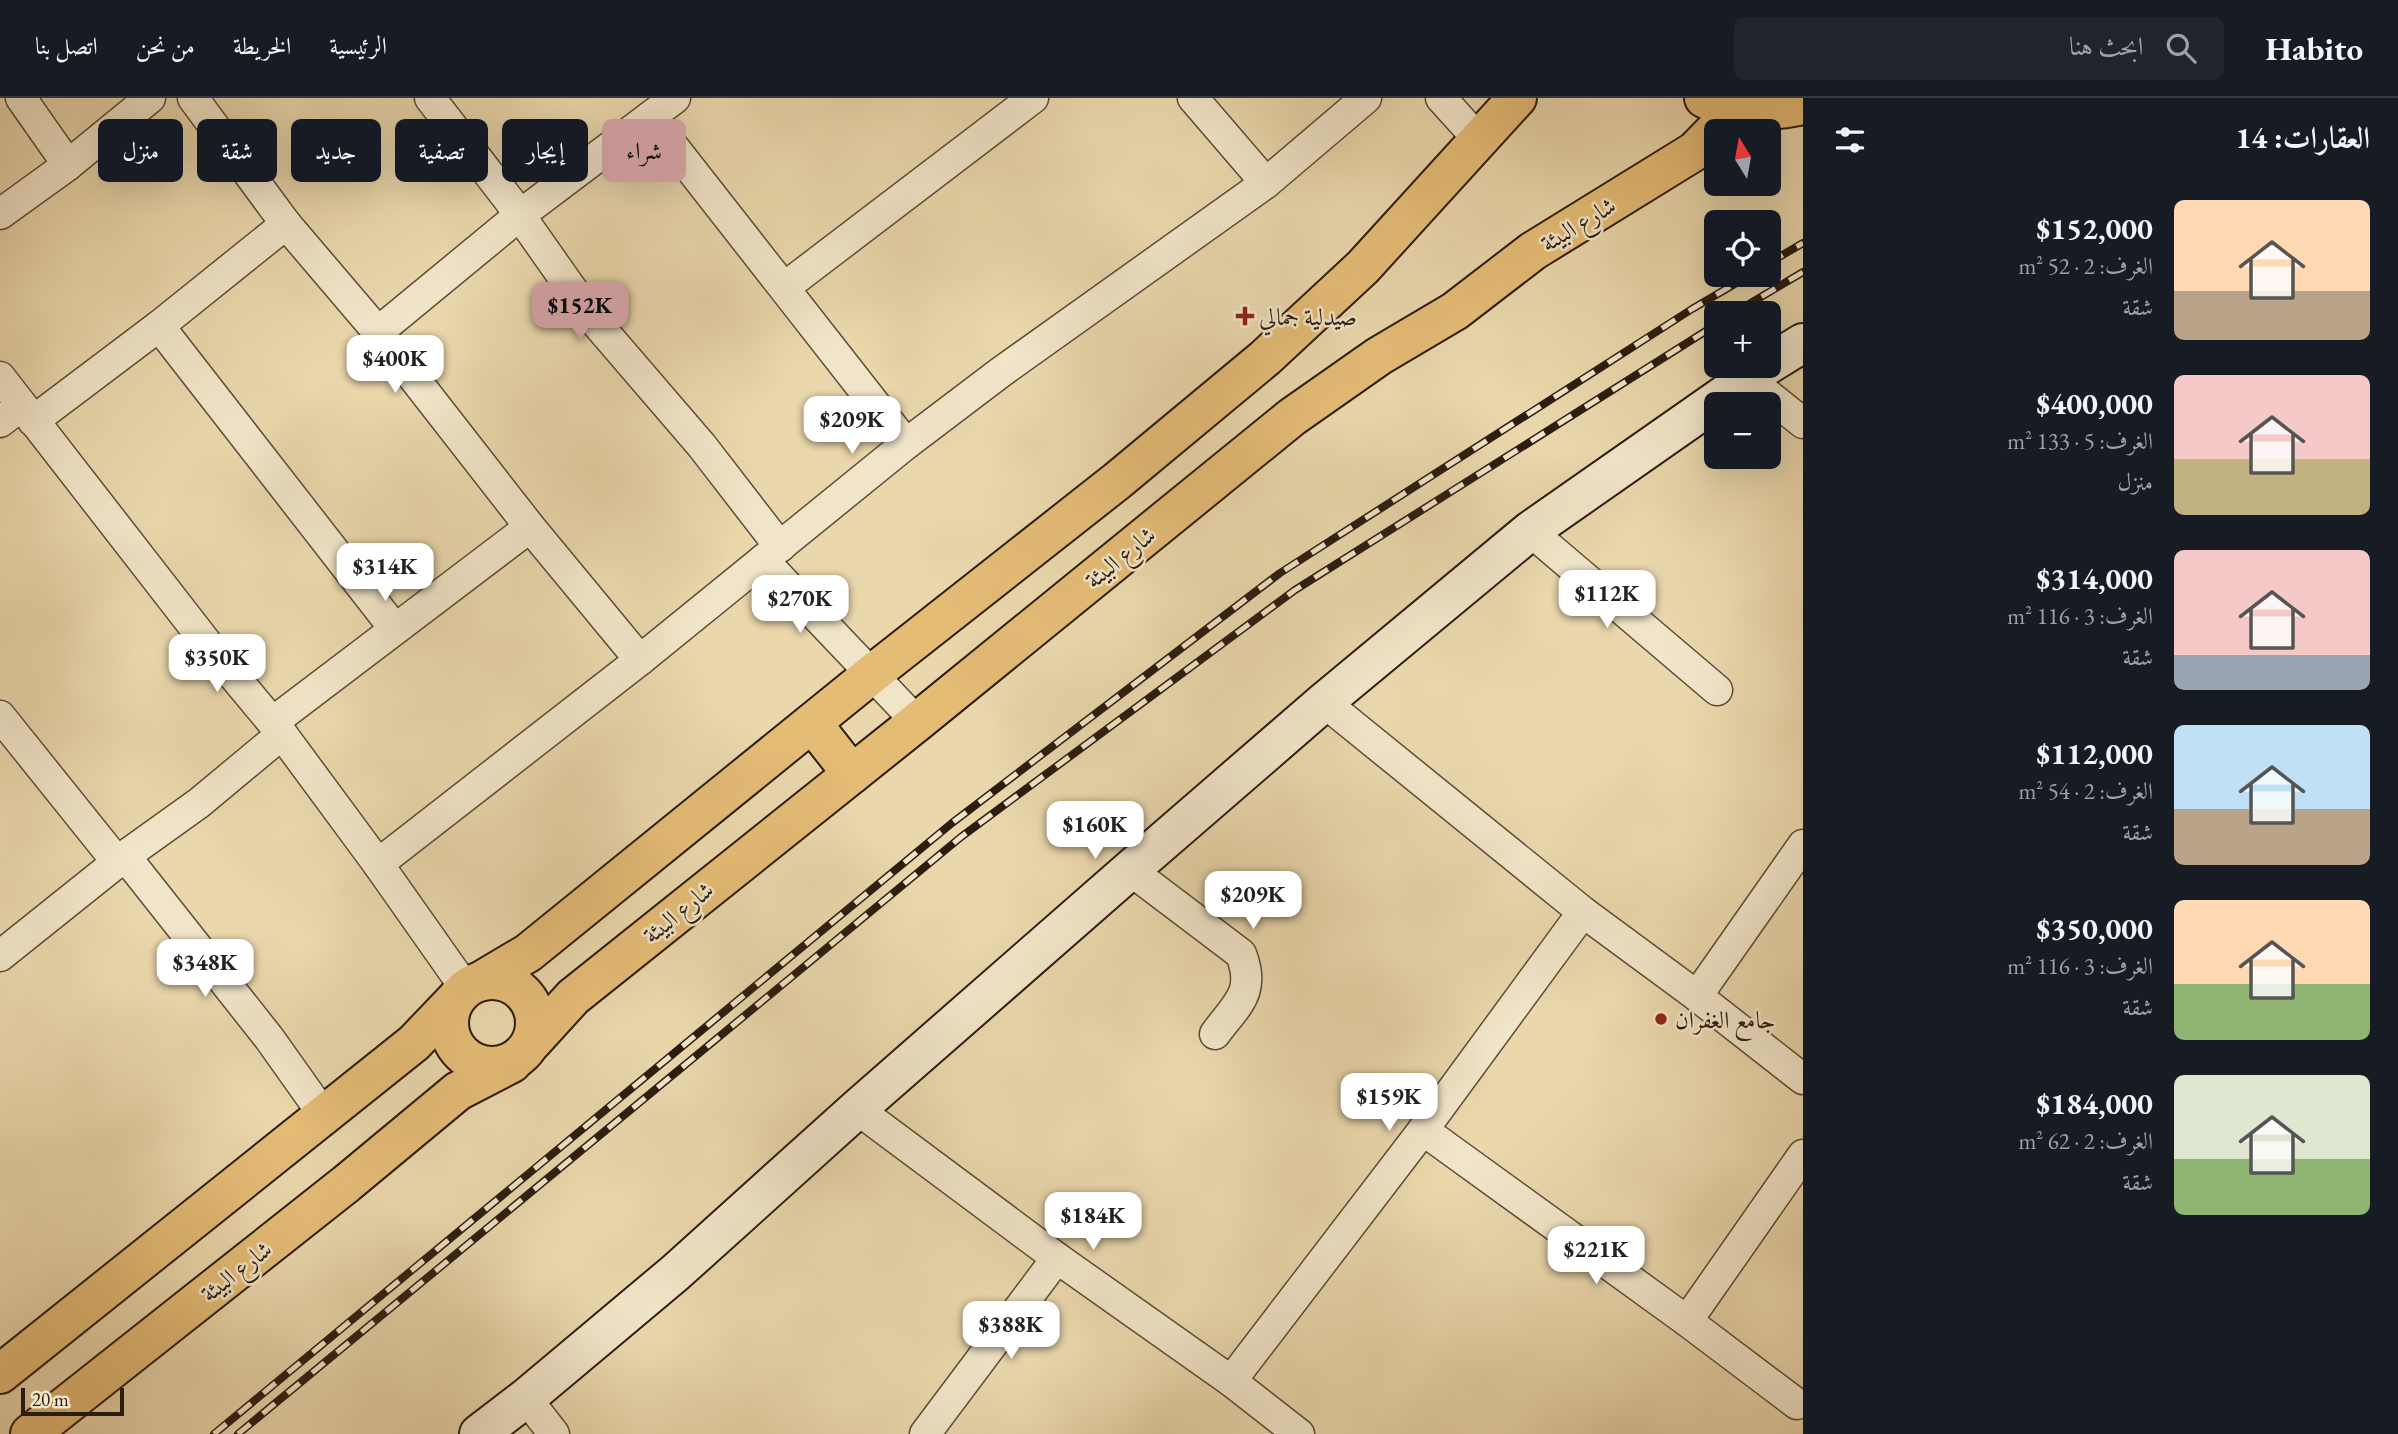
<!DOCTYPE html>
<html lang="ar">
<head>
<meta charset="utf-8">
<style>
	body { margin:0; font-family:"EB Garamond",Amiri,serif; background:#20242c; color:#f1f3f6; direction:rtl; height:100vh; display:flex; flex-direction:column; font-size:26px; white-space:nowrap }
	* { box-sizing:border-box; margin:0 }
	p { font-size:23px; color:#9ea1a6 }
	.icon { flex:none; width:38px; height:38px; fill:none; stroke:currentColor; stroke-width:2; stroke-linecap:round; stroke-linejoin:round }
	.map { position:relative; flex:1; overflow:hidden; direction:ltr }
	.details { display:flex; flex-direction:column; background:#171b24; width:595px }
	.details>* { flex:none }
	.banner { position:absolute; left:21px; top:21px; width:665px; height:63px; direction:rtl; display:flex; gap:14px }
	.needle { width:46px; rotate:349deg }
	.buttons { position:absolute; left:1704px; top:21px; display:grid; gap:14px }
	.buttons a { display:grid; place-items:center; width:77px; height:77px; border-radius:10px; background:#171b24; box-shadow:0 7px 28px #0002; font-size:35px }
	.scale { position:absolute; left:21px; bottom:18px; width:103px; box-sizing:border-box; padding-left:7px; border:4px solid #2b1d0f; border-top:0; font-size:19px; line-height:24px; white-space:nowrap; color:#2b1d0f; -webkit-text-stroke:5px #f1e5c9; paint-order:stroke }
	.price { position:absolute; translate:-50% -60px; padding:0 16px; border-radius:14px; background:#fff; color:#222; font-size:23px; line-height:46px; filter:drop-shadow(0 2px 4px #0008) }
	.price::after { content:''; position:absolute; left:50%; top:42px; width:21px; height:16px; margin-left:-10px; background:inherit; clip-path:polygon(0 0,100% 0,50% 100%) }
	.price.on { background:#c59692; color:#111 }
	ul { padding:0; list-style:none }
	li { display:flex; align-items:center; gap:21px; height:175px; padding:0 28px }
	li span { display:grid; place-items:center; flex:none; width:196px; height:140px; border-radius:10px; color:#555 }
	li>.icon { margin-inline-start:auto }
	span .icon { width:84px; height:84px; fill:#fffc; stroke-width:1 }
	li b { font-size:30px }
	h2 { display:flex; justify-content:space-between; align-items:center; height:84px; padding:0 28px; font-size:30px }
	.chip { padding:0 24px; border-radius:10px; background:#171b24; box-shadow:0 7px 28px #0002; font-size:24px; line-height:63px }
	.chip.on { background:#c59692; color:#111 }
	header { display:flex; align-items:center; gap:42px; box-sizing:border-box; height:98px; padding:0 35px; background:#171b24; border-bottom:2px solid #363941 }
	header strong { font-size:33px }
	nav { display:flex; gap:38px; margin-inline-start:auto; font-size:24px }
	.search { width:490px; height:63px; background:#20242c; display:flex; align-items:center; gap:18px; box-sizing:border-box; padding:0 24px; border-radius:10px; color:#9ea1a6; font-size:26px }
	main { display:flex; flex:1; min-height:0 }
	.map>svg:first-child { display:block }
</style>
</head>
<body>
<header>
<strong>Habito</strong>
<div class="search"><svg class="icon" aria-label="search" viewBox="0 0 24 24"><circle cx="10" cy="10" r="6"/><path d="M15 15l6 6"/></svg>ابحث هنا</div>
<nav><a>الرئيسية</a><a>الخريطة</a><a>من نحن</a><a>اتصل بنا</a></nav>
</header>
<main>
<section class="details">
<h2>العقارات: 14<svg class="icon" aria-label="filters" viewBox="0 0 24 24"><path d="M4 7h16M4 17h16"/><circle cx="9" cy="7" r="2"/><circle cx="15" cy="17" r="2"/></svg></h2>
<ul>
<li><span style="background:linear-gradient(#ffd9b3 65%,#b9a48a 0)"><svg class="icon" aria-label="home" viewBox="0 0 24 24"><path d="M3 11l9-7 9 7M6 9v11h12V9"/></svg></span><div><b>$152,000</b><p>الغرف: 2 · 52 m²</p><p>شقة</p></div></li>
<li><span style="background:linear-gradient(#f6c9c9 60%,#c2b280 0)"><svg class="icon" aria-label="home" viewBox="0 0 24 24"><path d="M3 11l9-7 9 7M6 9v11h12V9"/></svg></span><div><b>$400,000</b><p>الغرف: 5 · 133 m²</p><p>منزل</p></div></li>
<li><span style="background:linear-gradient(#f6c9c9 75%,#9aa5b1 0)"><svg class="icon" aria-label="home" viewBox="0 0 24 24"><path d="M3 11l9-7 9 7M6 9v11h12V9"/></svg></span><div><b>$314,000</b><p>الغرف: 3 · 116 m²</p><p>شقة</p></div></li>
<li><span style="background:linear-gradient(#bfe0f5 60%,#b9a48a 0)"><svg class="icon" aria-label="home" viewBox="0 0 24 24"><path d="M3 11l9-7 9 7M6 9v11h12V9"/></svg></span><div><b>$112,000</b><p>الغرف: 2 · 54 m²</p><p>شقة</p></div></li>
<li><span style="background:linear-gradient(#ffd9b3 60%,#8fb573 0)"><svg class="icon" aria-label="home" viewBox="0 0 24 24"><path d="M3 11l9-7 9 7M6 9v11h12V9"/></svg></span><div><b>$350,000</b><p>الغرف: 3 · 116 m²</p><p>شقة</p></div></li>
<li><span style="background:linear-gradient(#dfe7d0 60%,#8fb573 0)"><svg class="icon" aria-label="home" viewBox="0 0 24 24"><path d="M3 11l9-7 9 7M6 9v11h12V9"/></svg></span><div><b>$184,000</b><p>الغرف: 2 · 62 m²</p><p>شقة</p></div></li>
</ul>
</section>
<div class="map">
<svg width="1803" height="1336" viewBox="0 0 1803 1336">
	<rect width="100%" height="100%" fill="#ead7ac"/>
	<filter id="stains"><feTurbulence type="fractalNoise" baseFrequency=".00286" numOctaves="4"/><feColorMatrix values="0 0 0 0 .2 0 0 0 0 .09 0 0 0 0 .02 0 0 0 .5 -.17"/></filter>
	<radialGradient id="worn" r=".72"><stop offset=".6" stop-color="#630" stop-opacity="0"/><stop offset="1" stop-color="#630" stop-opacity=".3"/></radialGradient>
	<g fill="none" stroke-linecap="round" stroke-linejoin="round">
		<defs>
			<g id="street">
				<path d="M21 0 68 67"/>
				<path d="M193 0 286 126 378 234 530 429 640 562"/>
				<path d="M430 0 509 102 592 220 702 348 780 449"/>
				<path d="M1193 0 1266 85"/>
				<path d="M1441 0 1478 41"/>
				<path d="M650 19 906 346"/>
				<path d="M0 116 68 67 150 0"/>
				<path d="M785 189 1033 0"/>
				<path d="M159 228 394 530"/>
				<path d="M378 234 520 117 675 0"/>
				<path d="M0 279 212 552 282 636 378 766 466 891"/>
				<path d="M1747 280 1803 325"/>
				<path d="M33 323 159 228 286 126"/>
				<path d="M0 324 21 308"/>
				<path d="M1530 433 1717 592"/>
				<path d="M763 462 917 624"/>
				<path d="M1324 604 1583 814 1697 898 1803 981"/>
				<path d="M0 618 118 765"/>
				<path d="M273 624 530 429"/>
				<path d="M125 758 269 940 323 1016"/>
				<path d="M378 766 640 562 906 346 1001 274 1266 85 1366 0"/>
				<path d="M1130 772 1241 856C1256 895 1237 906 1215 936"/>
				<path d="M0 858 125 758 199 705 282 636"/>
				<path d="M1697 898 1803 747"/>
				<path d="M857 1011 1057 1160 1231 1283 1299 1336"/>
				<path d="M1423 1032 1687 1223 1797 1306"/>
				<path d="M1687 1223 1803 1057"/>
				<path d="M1231 1283 1423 1032 1583 814"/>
				<path d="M526 1300 554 1336"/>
				<path d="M925 1336 1057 1160"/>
			</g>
			<g id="secondary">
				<path d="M1769 266 1803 245"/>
				<path d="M479 1336 526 1300 675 1175 857 1011 1130 772 1324 604 1530 433 1766 268"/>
			</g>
			<g id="primary">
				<path d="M1704 0C1735 17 1770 14 1803 7"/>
				<path d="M812 625 852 676"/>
				<circle cx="492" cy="925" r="43"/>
				<path d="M479 884 528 855 872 576 1117 383 1265 260 1363 169 1517 0"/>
				<path d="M532 944 573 899 917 624 1292 319 1379 258 1455 213 1533 153 1695 53 1736 11"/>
				<path d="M0 1276 414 945 456 901"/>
				<path d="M30 1336 346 1086 458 993 512 965"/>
			</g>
		</defs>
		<!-- street casing -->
		<use href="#street" stroke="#5b4c36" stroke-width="33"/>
		<!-- secondary casing -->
		<use href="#secondary" stroke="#2b1d0f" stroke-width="42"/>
		<!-- primary casing -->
		<use href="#primary" stroke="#2b1d0f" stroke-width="42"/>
		<!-- street -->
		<use href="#street" stroke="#f1e5c9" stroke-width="30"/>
		<!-- secondary -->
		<use href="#secondary" stroke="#f1e5c9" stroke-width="38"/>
		<!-- primary -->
		<use href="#primary" stroke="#e5bc76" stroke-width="38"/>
		<defs>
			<g id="rail">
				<path d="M1769 165 1803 145"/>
				<path d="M1734 215 1803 174"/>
				<path d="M214 1336 952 725 1280 475 1692 211 1750 177"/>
				<path d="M238 1336 961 739 1295 492 1717 226"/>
			</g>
		</defs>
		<!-- rail casing -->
		<use href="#rail" stroke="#2b1d0f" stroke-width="8"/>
		<!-- rail -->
		<use href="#rail" stroke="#f1e5c9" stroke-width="5" stroke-dasharray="16" stroke-linecap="butt"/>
	</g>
	<!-- markers -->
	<g fill="#8f2418" stroke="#f1e5c9" stroke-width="2.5">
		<path d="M1241.5 207.5h7v7h7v7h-7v7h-7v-7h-7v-7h7z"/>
		<circle cx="1661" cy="921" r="7"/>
	</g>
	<g text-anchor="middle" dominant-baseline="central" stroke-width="5" stroke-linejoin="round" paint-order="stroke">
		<!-- street labels -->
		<g font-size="24" fill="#2b1d0f" stroke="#f1e5c9">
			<text transform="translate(1578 126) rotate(-31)">شارع البيئة</text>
			<text transform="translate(1120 459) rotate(-39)">شارع البيئة</text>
			<text transform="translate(678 814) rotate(-39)">شارع البيئة</text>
			<text transform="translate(236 1173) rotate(-38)">شارع البيئة</text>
		</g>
		<!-- poi labels -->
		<g font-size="24" fill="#2b1d0f" stroke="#f1e5c9" text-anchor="start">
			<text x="1259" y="218">صيدلية جمالي</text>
			<text x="1675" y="921">جامع الغفران</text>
		</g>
	</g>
	<rect width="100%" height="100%" filter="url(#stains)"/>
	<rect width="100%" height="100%" fill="url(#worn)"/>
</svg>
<div class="buttons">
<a><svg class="needle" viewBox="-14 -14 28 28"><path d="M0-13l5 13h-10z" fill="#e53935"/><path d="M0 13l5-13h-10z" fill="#9ea1a6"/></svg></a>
<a><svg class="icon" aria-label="locate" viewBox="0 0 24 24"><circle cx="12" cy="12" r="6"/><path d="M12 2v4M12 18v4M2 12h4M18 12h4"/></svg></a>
<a>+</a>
<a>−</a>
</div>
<div class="scale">20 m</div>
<b class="price on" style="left:580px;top:244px">$152K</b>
<b class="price" style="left:395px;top:297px">$400K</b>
<b class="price" style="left:852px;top:358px">$209K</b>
<b class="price" style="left:385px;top:505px">$314K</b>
<b class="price" style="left:1607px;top:532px">$112K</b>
<b class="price" style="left:800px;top:537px">$270K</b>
<b class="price" style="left:217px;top:596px">$350K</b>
<b class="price" style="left:1095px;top:763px">$160K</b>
<b class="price" style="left:1253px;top:833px">$209K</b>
<b class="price" style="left:205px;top:901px">$348K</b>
<b class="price" style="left:1389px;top:1035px">$159K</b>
<b class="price" style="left:1093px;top:1154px">$184K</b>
<b class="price" style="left:1596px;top:1188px">$221K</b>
<b class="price" style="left:1011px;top:1263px">$388K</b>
<div class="banner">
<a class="chip on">شراء</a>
<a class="chip">إيجار</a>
<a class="chip">تصفية</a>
<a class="chip">جديد</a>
<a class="chip">شقة</a>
<a class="chip">منزل</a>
</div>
</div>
</main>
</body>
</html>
